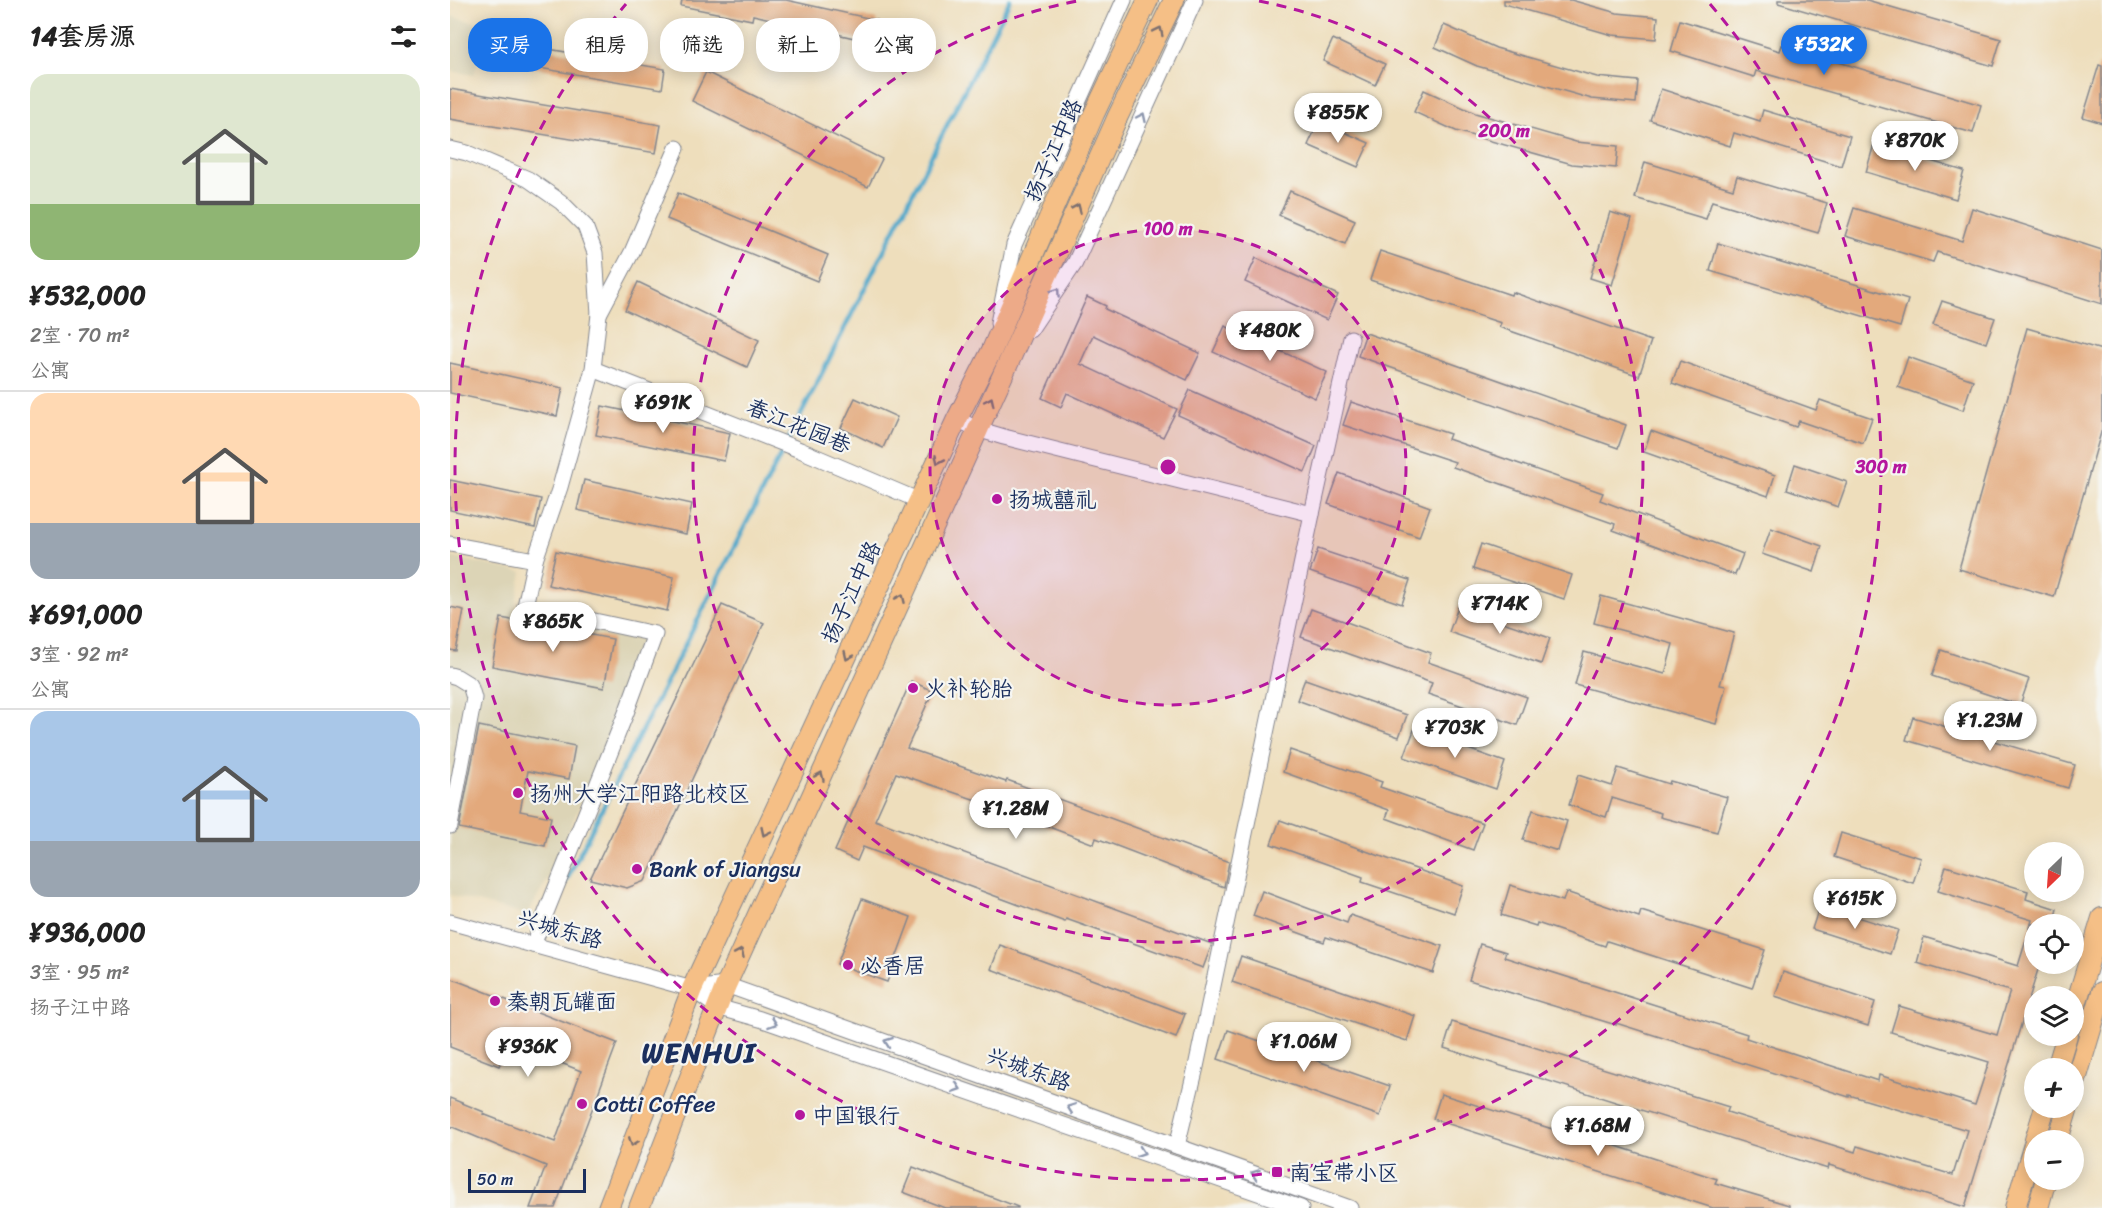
<!DOCTYPE html>
<html lang="zh">
<head>
<meta charset="utf-8">
<style>
	body { margin:0; font-family:Sriracha,"LXGW WenKai TC",sans-serif; background:#f2f2f2; color:#222; height:100vh; display:flex; flex-direction:column; font-size:22px; white-space:nowrap }
	* { box-sizing:border-box; margin:0 }
	p { font-size:20px; color:#767676 }
	.icon { flex:none; width:33px; height:33px; fill:none; stroke:currentColor; stroke-width:2; stroke-linecap:round; stroke-linejoin:round }
	.map { position:relative; flex:1; overflow:hidden }
	.sheet { display:flex; flex-direction:column; background:#fff; width:450px }
	.sheet>* { flex:none }
	.guide { position:absolute; left:18px; top:18px; width:570px; height:54px; display:flex; gap:12px }
	.needle { width:39px; rotate:205deg }
	.tools { position:absolute; left:1574px; top:842px; display:grid; gap:12px }
	.tools a { display:grid; place-items:center; width:60px; height:60px; border-radius:50%; background:#fff; box-shadow:0 3px 15px #0003; font-size:30px }
	.scale { position:absolute; left:18px; bottom:15px; width:118px; box-sizing:border-box; padding-left:6px; border:3px solid #1b2f5e; border-top:0; font-size:16px; line-height:21px; white-space:nowrap; color:#1b2f5e; -webkit-text-stroke:4px #f6f6f2; paint-order:stroke }
	.price { position:absolute; translate:-50% -51px; padding:0 14px; border-radius:21px; background:#fff; color:#222; font-size:20px; line-height:39px; filter:drop-shadow(0 2px 3px #0008) }
	.price::after { content:''; position:absolute; left:50%; top:36px; width:18px; height:14px; margin-left:-9px; background:inherit; clip-path:polygon(0 0,100% 0,50% 100%) }
	.price.on { background:#1a73e8; color:#fff }
	ul { padding:0; list-style:none }
	li { display:grid; align-content:center; gap:12px; height:318px; padding:0 30px }
	li+li { border-top:2px solid #e0e0e0 }
	li span { display:grid; place-items:center; height:186px; border-radius:18px; color:#555 }
	li>.icon { margin-inline-start:auto }
	span .icon { width:108px; height:108px; fill:#fffc; stroke-width:1 }
	li b { font-size:26px }
	h2 { display:flex; justify-content:space-between; align-items:center; height:72px; padding:0 30px; font-size:26px }
	.pill { padding:0 21px; border-radius:24px; background:#fff; box-shadow:0 3px 15px #0003; font-size:21px; line-height:54px }
	.pill.on { background:#1a73e8; color:#fff }
	main { display:flex; flex:1; min-height:0 }
	.map>svg:first-child { display:block }
</style>
</head>
<body>
<main>
<section class="sheet">
<h2>14套房源<svg class="icon" aria-label="filters" viewBox="0 0 24 24"><path d="M4 7h16M4 17h16"/><circle cx="9" cy="7" r="2"/><circle cx="15" cy="17" r="2"/></svg></h2>
<ul>
<li><span style="background:linear-gradient(#dfe7d0 70%,#8fb573 0)"><svg class="icon" aria-label="home" viewBox="0 0 24 24"><path d="M3 11l9-7 9 7M6 9v11h12V9"/></svg></span><div><b>¥532,000</b><p>2室 · 70 m²</p><p>公寓</p></div></li>
<li><span style="background:linear-gradient(#ffd9b3 70%,#9aa5b1 0)"><svg class="icon" aria-label="home" viewBox="0 0 24 24"><path d="M3 11l9-7 9 7M6 9v11h12V9"/></svg></span><div><b>¥691,000</b><p>3室 · 92 m²</p><p>公寓</p></div></li>
<li><span style="background:linear-gradient(#a9c7e8 70%,#9aa5b1 0)"><svg class="icon" aria-label="home" viewBox="0 0 24 24"><path d="M3 11l9-7 9 7M6 9v11h12V9"/></svg></span><div><b>¥936,000</b><p>3室 · 95 m²</p><p>扬子江中路</p></div></li>
</ul>
</section>
<div class="map">
<svg width="1652" height="1208" viewBox="0 0 1652 1208">
	<rect width="100%" height="100%" fill="#f6f6f2"/>
	<filter id="ink" filterUnits="userSpaceOnUse"><feTurbulence type="fractalNoise" baseFrequency=".0167" numOctaves="2"/><feDisplacementMap in="SourceGraphic" scale="12" xChannelSelector="R" yChannelSelector="G"/><feConvolveMatrix kernelMatrix="1 2 1 2 8 2 1 2 1" color-interpolation-filters="sRGB"/></filter>
	<filter id="wash" filterUnits="userSpaceOnUse"><feTurbulence type="fractalNoise" baseFrequency=".008" numOctaves="4" result="noise"/><feDisplacementMap in="SourceGraphic" scale="24" xChannelSelector="R" yChannelSelector="G"/><feGaussianBlur stdDeviation="1.35" result="paint"/><feColorMatrix in="noise" values="0 0 0 0 0 0 0 0 0 0 0 0 0 0 0 0 0 1.4 0 .05"/><feComposite in="paint" operator="in"/></filter>
	<g filter="url(#wash)">
		<rect width="100%" height="100%" fill="#eedebc"/>
		<!-- built -->
		<g fill="#dcd4b6">
			<path d="M0 16 37 26 24 75 0 71Z"/>
			<path d="M0 557 72 572 64 612 195 640 169 711 101 874 77 915 0 895Z"/>
		</g>
		<g fill="none" stroke-linecap="round" stroke-linejoin="round">
			<!-- stream -->
			<path stroke="#4da8cb" stroke-width="4.5" d="M116 881 560 0"/>
		</g>
		<g id="blocks">
			<!-- building -->
			<g fill="#e3a97b">
				<path d="M232 0H336L427 20 422 42 303 15 302 20 231 6Z"/>
				<path d="M1054 0H1121L1167 13 1208 17 1206 39 1162 35 1054 4Z"/>
				<path d="M1328 0H1417L1551 39 1543 66 1328 3Z"/>
				<path d="M1230 20 1330 51 1332 45 1531 105 1523 133 1306 71 1304 77 1221 51Z"/>
				<path d="M994 25 1046 48 1147 77 1188 81 1186 103 1142 99 1027 66 985 47Z"/>
				<path d="M40 39 215 69 212 89 37 59Z"/>
				<path d="M883 39 935 64 925 85 873 61Z"/>
				<path d="M1649 65 1652 66V123L1633 117Z"/>
				<path d="M256 72 432 159 418 187 242 101Z"/>
				<path d="M0 89 211 125 206 153 0 119Z"/>
				<path d="M1211 89 1310 121 1313 110 1400 136 1391 166 1284 133 1280 146 1200 120Z"/>
				<path d="M974 90 1025 113 1126 142 1168 146 1166 168 1122 164 1006 131 964 112Z"/>
				<path d="M869 121 919 143 908 167 858 145Z"/>
				<path d="M1424 144 1514 171 1506 199 1416 172Z"/>
				<path d="M1195 162 1283 189 1287 176 1377 203 1368 233 1262 201 1256 219 1185 198Z"/>
				<path d="M840 191 905 220 895 244 829 215Z"/>
				<path d="M228 193 378 255 367 281 217 219Z"/>
				<path d="M1404 208 1512 241 1522 208 1652 250V304L1487 252 1483 262 1395 236Z"/>
				<path d="M1160 212 1182 219 1162 285 1140 278Z"/>
				<path d="M1268 243 1458 300 1450 327 1260 271Z"/>
				<path d="M930 251 1061 295 1062 292 1201 341 1189 376 1049 327 1051 323 920 280Z"/>
				<path d="M806 258 888 295 877 320 795 282Z"/>
				<path d="M188 282 309 340 297 367 175 310Z"/>
				<path d="M637 297 656 306 655 309 750 353 737 380 643 335 630 364 727 409 713 437 617 393 611 407 592 398Z"/>
				<path d="M1492 301 1545 318 1536 343 1483 325Z"/>
				<path d="M775 326 877 372 865 398 763 352Z"/>
				<path d="M1577 328 1652 350V429L1604 597 1509 569Z"/>
				<path d="M916 333 1176 425 1168 448 908 356Z"/>
				<path d="M1458 357 1523 380 1513 410 1448 387Z"/>
				<path d="M1230 361 1366 410 1370 400 1422 418 1413 443 1349 421 1346 427 1222 383Z"/>
				<path d="M0 363 113 388 107 416 0 393Z"/>
				<path d="M740 390 866 446 855 472 728 415Z"/>
				<path d="M405 398 447 417 433 448 391 428Z"/>
				<path d="M901 402 1000 434 998 439 1153 493 1150 500 1293 554 1285 575 1163 530 1165 524 1003 467 1005 462 893 425Z"/>
				<path d="M152 406 280 433 274 461 146 435Z"/>
				<path d="M1201 431 1325 475 1318 496 1194 452Z"/>
				<path d="M1345 464 1397 482 1388 507 1337 489Z"/>
				<path d="M889 473 980 507 969 537 878 504Z"/>
				<path d="M0 480 91 499 85 528 0 510Z"/>
				<path d="M134 480 242 504 236 534 127 510Z"/>
				<path d="M1321 528 1372 546 1364 572 1312 554Z"/>
				<path d="M1031 544 1122 575 1114 599 1023 569Z"/>
				<path d="M868 549 960 580 952 604 860 572Z"/>
				<path d="M106 551 224 577 217 611 98 585Z"/>
				<path d="M1151 596 1284 633 1270 685 1276 686 1266 724 1125 685 1134 652 1215 674 1223 644 1144 623Z"/>
				<path d="M272 605 314 623 195 881 177 888 140 879Z"/>
				<path d="M0 607 14 610 6 651 0 650Z"/>
				<path d="M1008 607 1100 638 1091 664 999 632Z"/>
				<path d="M861 609 981 653 978 662 1077 697 1067 725 978 694 982 683 851 637Z"/>
				<path d="M51 618 163 639 154 688 42 666Z"/>
				<path d="M1491 650 1579 679 1570 705 1482 676Z"/>
				<path d="M855 679 957 715 949 737 847 700Z"/>
				<path d="M461 681 483 691 457 748 556 782 557 780 779 862 774 887 646 838 644 844 538 804 446 773 425 820 762 944 753 968 616 919 615 922 413 847 407 861 385 851Z"/>
				<path d="M1463 717 1625 765 1618 788 1456 740Z"/>
				<path d="M29 726 125 746 119 779 78 771 70 811 101 817 95 846 9 828Z"/>
				<path d="M964 730 1055 762 1046 789 954 757Z"/>
				<path d="M840 750 932 782 930 787 1033 823 1023 850 936 818 939 810 833 772Z"/>
				<path d="M1168 768 1219 784 1220 781 1277 797 1267 832 1210 817 1211 813 1162 798 1156 817 1119 805 1128 775 1162 786Z"/>
				<path d="M1083 810 1117 821 1108 851 1073 840Z"/>
				<path d="M830 820 1013 886 1004 913 912 882 913 877 821 844Z"/>
				<path d="M1391 833 1471 858 1463 883 1384 857Z"/>
				<path d="M1496 866 1578 891 1576 899 1607 909 1603 924H1581L1582 920 1488 891Z"/>
				<path d="M1060 885 1113 901 1116 892 1189 917 1191 911 1315 950 1302 988 1157 941 1155 946 1087 923 1086 926 1051 915Z"/>
				<path d="M812 891 897 923 900 915 992 946 983 973 876 937 874 942 803 916Z"/>
				<path d="M412 899 461 917 437 982 387 964Z"/>
				<path d="M1370 905 1448 930 1440 954 1362 929Z"/>
				<path d="M1581 924 1584 925V963H1590L1515 1207 1379 1165 1378 1169 994 1048 1002 1022 1279 1107 1277 1112 1405 1152 1407 1146 1503 1175 1517 1130 1399 1095V1097L1166 1023V1025L1019 980 1030 944 1056 952 1054 957 1297 1034 1296 1038 1428 1081 1429 1075 1525 1105 1539 1062 1441 1032 1449 1006 1547 1035 1560 991 1467 963 1474 937 1568 966Z"/>
				<path d="M550 945 735 1014 726 1038 541 969Z"/>
				<path d="M791 956 965 1016 957 1041 782 982Z"/>
				<path d="M1333 972 1425 1002 1418 1026 1325 996Z"/>
				<path d="M0 978 167 1043 105 1208H80L96 1166 0 1126V1098L34 1112 33 1114 105 1142 131 1071 81 1051 85 1042 63 1033 49 1066 0 1047Z"/>
				<path d="M778 1030 940 1086 930 1116 768 1059Z"/>
				<path d="M991 1094 1150 1144 1151 1141 1267 1179 1265 1183 1339 1205V1208H1263L983 1119Z"/>
				<path d="M463 1167 568 1207V1208H495L453 1192Z"/>
			</g>
		</g>
	</g>
	<g filter="url(#ink)">
		<use href="#blocks" fill-opacity="0" stroke="#84868d" stroke-width="1.5"/>
		<g fill="none" stroke-linecap="round" stroke-linejoin="round">
			<defs>
				<g id="minor">
					<path d="M0 149 17 153 78 179 111 202 135 226 145 253 149 314 143 369 110 487 85 560 0 544"/>
					<path d="M149 314 182 252 227 148"/>
					<path d="M548 323 564 245 674 0"/>
					<path d="M580 330 625 263 745 0"/>
					<path d="M143 369 350 450 470 501"/>
					<path d="M507 419 527 429 554 437 862 514"/>
					<path d="M0 675 7 677 20 685 24 698 0 826"/>
					<path d="M0 922 242 989 267 1007 310 1019 851 1208"/>
					<path d="M83 945 176 713 205 634 75 606 85 560"/>
					<path d="M242 989 276 985 900 1208"/>
					<path d="M727 1146 746 1067 862 514 901 338"/>
				</g>
				<g id="major">
					<path d="M1623 1014 1652 918"/>
					<path d="M1607 1068 1617 1035"/>
					<path d="M1623 1090 1652 992"/>
					<path d="M1585 1140 1595 1107"/>
					<path d="M1608 1140 1618 1107"/>
					<path d="M158 1208 242 989 507 419 542 350 644 114 698 0"/>
					<path d="M189 1208 276 985 561 357 668 116 724 0"/>
					<path d="M1565 1208 1584 1144"/>
					<path d="M1588 1208 1596 1179"/>
				</g>
			</defs>
			<!-- minor casing -->
			<use href="#minor" stroke="#84868d" stroke-width="17"/>
			<!-- major casing -->
			<use href="#major" stroke="#84868d" stroke-width="22"/>
			<!-- minor -->
			<use href="#minor" stroke="#fff" stroke-width="15"/>
			<!-- major -->
			<use href="#major" stroke="#f5bf86" stroke-width="20"/>
		</g>
		<!-- one-way arrows -->
		<defs><path id="oneway-chevron" d="M-2-3.5L2.5 0L-2 3.5" fill="none" stroke-width="1.6" stroke-linecap="round" stroke-linejoin="round" transform="scale(1.5)"/></defs>
		<g stroke="#7d7070">
			<use href="#oneway-chevron" transform="translate(709 31) rotate(-64)"/>
			<use href="#oneway-chevron" transform="translate(627 208) rotate(-66)"/>
			<use href="#oneway-chevron" transform="translate(540 401) rotate(-65)"/>
			<use href="#oneway-chevron" transform="translate(489 460) rotate(114)"/>
			<use href="#oneway-chevron" transform="translate(451 598) rotate(-66)"/>
			<use href="#oneway-chevron" transform="translate(398 656) rotate(115)"/>
			<use href="#oneway-chevron" transform="translate(370 776) rotate(-66)"/>
			<use href="#oneway-chevron" transform="translate(315 832) rotate(115)"/>
			<use href="#oneway-chevron" transform="translate(290 953) rotate(-66)"/>
			<use href="#oneway-chevron" transform="translate(183 1142) rotate(111)"/>
		</g>
		<g stroke="#8d97ae">
			<use href="#oneway-chevron" transform="translate(692 117) rotate(-65)"/>
			<use href="#oneway-chevron" transform="translate(606 292) rotate(-55)"/>
			<use href="#oneway-chevron" transform="translate(323 1023) rotate(19)"/>
			<use href="#oneway-chevron" transform="translate(438 1042) rotate(-160)"/>
			<use href="#oneway-chevron" transform="translate(507 1088) rotate(19)"/>
			<use href="#oneway-chevron" transform="translate(621 1108) rotate(-160)"/>
			<use href="#oneway-chevron" transform="translate(691 1152) rotate(19)"/>
			<use href="#oneway-chevron" transform="translate(805 1174) rotate(-160)"/>
		</g>
	</g>
	<!-- distance rings -->
	<circle cx="718" cy="467" r="238" fill="#b5179e" fill-opacity=".12"/>
	<g fill="none" stroke="#b5179e" stroke-width="3" stroke-dasharray="10 8">
		<circle cx="718" cy="467" r="238"/>
		<path d="M809 1A475 475 0 1 1 627 1"/>
		<path d="M1260 4A713 713 0 1 1 176 4"/>
	</g>
	<!-- markers -->
	<g fill="#b5179e" stroke="#f6f6f2" stroke-width="2">
		<circle cx="547" cy="499" r="6"/>
		<circle cx="463" cy="688" r="6"/>
		<circle cx="68" cy="793" r="6"/>
		<circle cx="187" cy="869" r="6"/>
		<circle cx="398" cy="965" r="6"/>
		<circle cx="45" cy="1001" r="6"/>
		<circle cx="132" cy="1104" r="6"/>
		<circle cx="350" cy="1115" r="6"/>
		<rect x="821" y="1166" width="12" height="12" rx="3"/>
	</g>
	<g text-anchor="middle" dominant-baseline="central" stroke-width="4.5" stroke-linejoin="round" paint-order="stroke">
		<!-- street labels -->
		<g font-size="22" fill="#1b2f5e" stroke="#f6f6f2">
			<text transform="translate(603 150) rotate(-66)">扬子江中路</text>
			<text transform="translate(349 426) rotate(22)">春江花园巷</text>
			<text transform="translate(401 592) rotate(-65)">扬子江中路</text>
			<text transform="translate(110 929) rotate(16)">兴城东路</text>
			<text transform="translate(579 1069) rotate(20)">兴城东路</text>
		</g>
		<!-- poi labels -->
		<g font-size="22" fill="#1b2f5e" stroke="#f6f6f2" text-anchor="start">
			<text x="559" y="499">扬城囍礼</text>
			<text x="475" y="688">火补轮胎</text>
			<text x="80" y="793">扬州大学江阳路北校区</text>
			<text x="199" y="869">Bank of Jiangsu</text>
			<text x="410" y="965">必香居</text>
			<text x="57" y="1001">秦朝瓦罐面</text>
			<text x="144" y="1104">Cotti Coffee</text>
			<text x="362" y="1115">中国银行</text>
			<text x="839" y="1172">南宝带小区</text>
		</g>
		<!-- district labels -->
		<g font-size="28" font-weight="bold" letter-spacing="1.5" fill="#1b2f5e" stroke="#f6f6f2">
			<text x="249" y="1052">WENHUI</text>
		</g>
	</g>
	<circle cx="718" cy="467" r="9" fill="#b5179e" stroke="#f6f6f2" stroke-width="3"/>
	<g font-size="18" text-anchor="middle" font-weight="bold" fill="#b5179e" stroke="#f6f6f2" stroke-width="4.5" stroke-linejoin="round" paint-order="stroke">
		<text x="1054" y="137">200 m</text>
		<text x="718" y="235">100 m</text>
		<text x="1431" y="473">300 m</text>
	</g>
</svg>
<div class="tools">
<a><svg class="needle" viewBox="-14 -14 28 28"><path d="M0-13l5 13h-10z" fill="#e53935"/><path d="M0 13l5-13h-10z" fill="#767676"/></svg></a>
<a><svg class="icon" aria-label="locate" viewBox="0 0 24 24"><circle cx="12" cy="12" r="6"/><path d="M12 2v4M12 18v4M2 12h4M18 12h4"/></svg></a>
<a><svg class="icon" aria-label="layers" viewBox="0 0 24 24"><path d="M12 4l9 5-9 5-9-5zM3 14l9 5 9-5"/></svg></a>
<a>+</a>
<a>−</a>
</div>
<div class="scale">50 m</div>
<b class="price on" style="left:1374px;top:76px">¥532K</b>
<b class="price" style="left:888px;top:144px">¥855K</b>
<b class="price" style="left:1465px;top:172px">¥870K</b>
<b class="price" style="left:820px;top:362px">¥480K</b>
<b class="price" style="left:213px;top:434px">¥691K</b>
<b class="price" style="left:1050px;top:635px">¥714K</b>
<b class="price" style="left:103px;top:653px">¥865K</b>
<b class="price" style="left:1540px;top:752px">¥1.23M</b>
<b class="price" style="left:1005px;top:759px">¥703K</b>
<b class="price" style="left:566px;top:840px">¥1.28M</b>
<b class="price" style="left:1405px;top:930px">¥615K</b>
<b class="price" style="left:854px;top:1073px">¥1.06M</b>
<b class="price" style="left:78px;top:1078px">¥936K</b>
<b class="price" style="left:1148px;top:1157px">¥1.68M</b>
<div class="guide">
<a class="pill on">买房</a>
<a class="pill">租房</a>
<a class="pill">筛选</a>
<a class="pill">新上</a>
<a class="pill">公寓</a>
</div>
</div>
</main>
</body>
</html>
